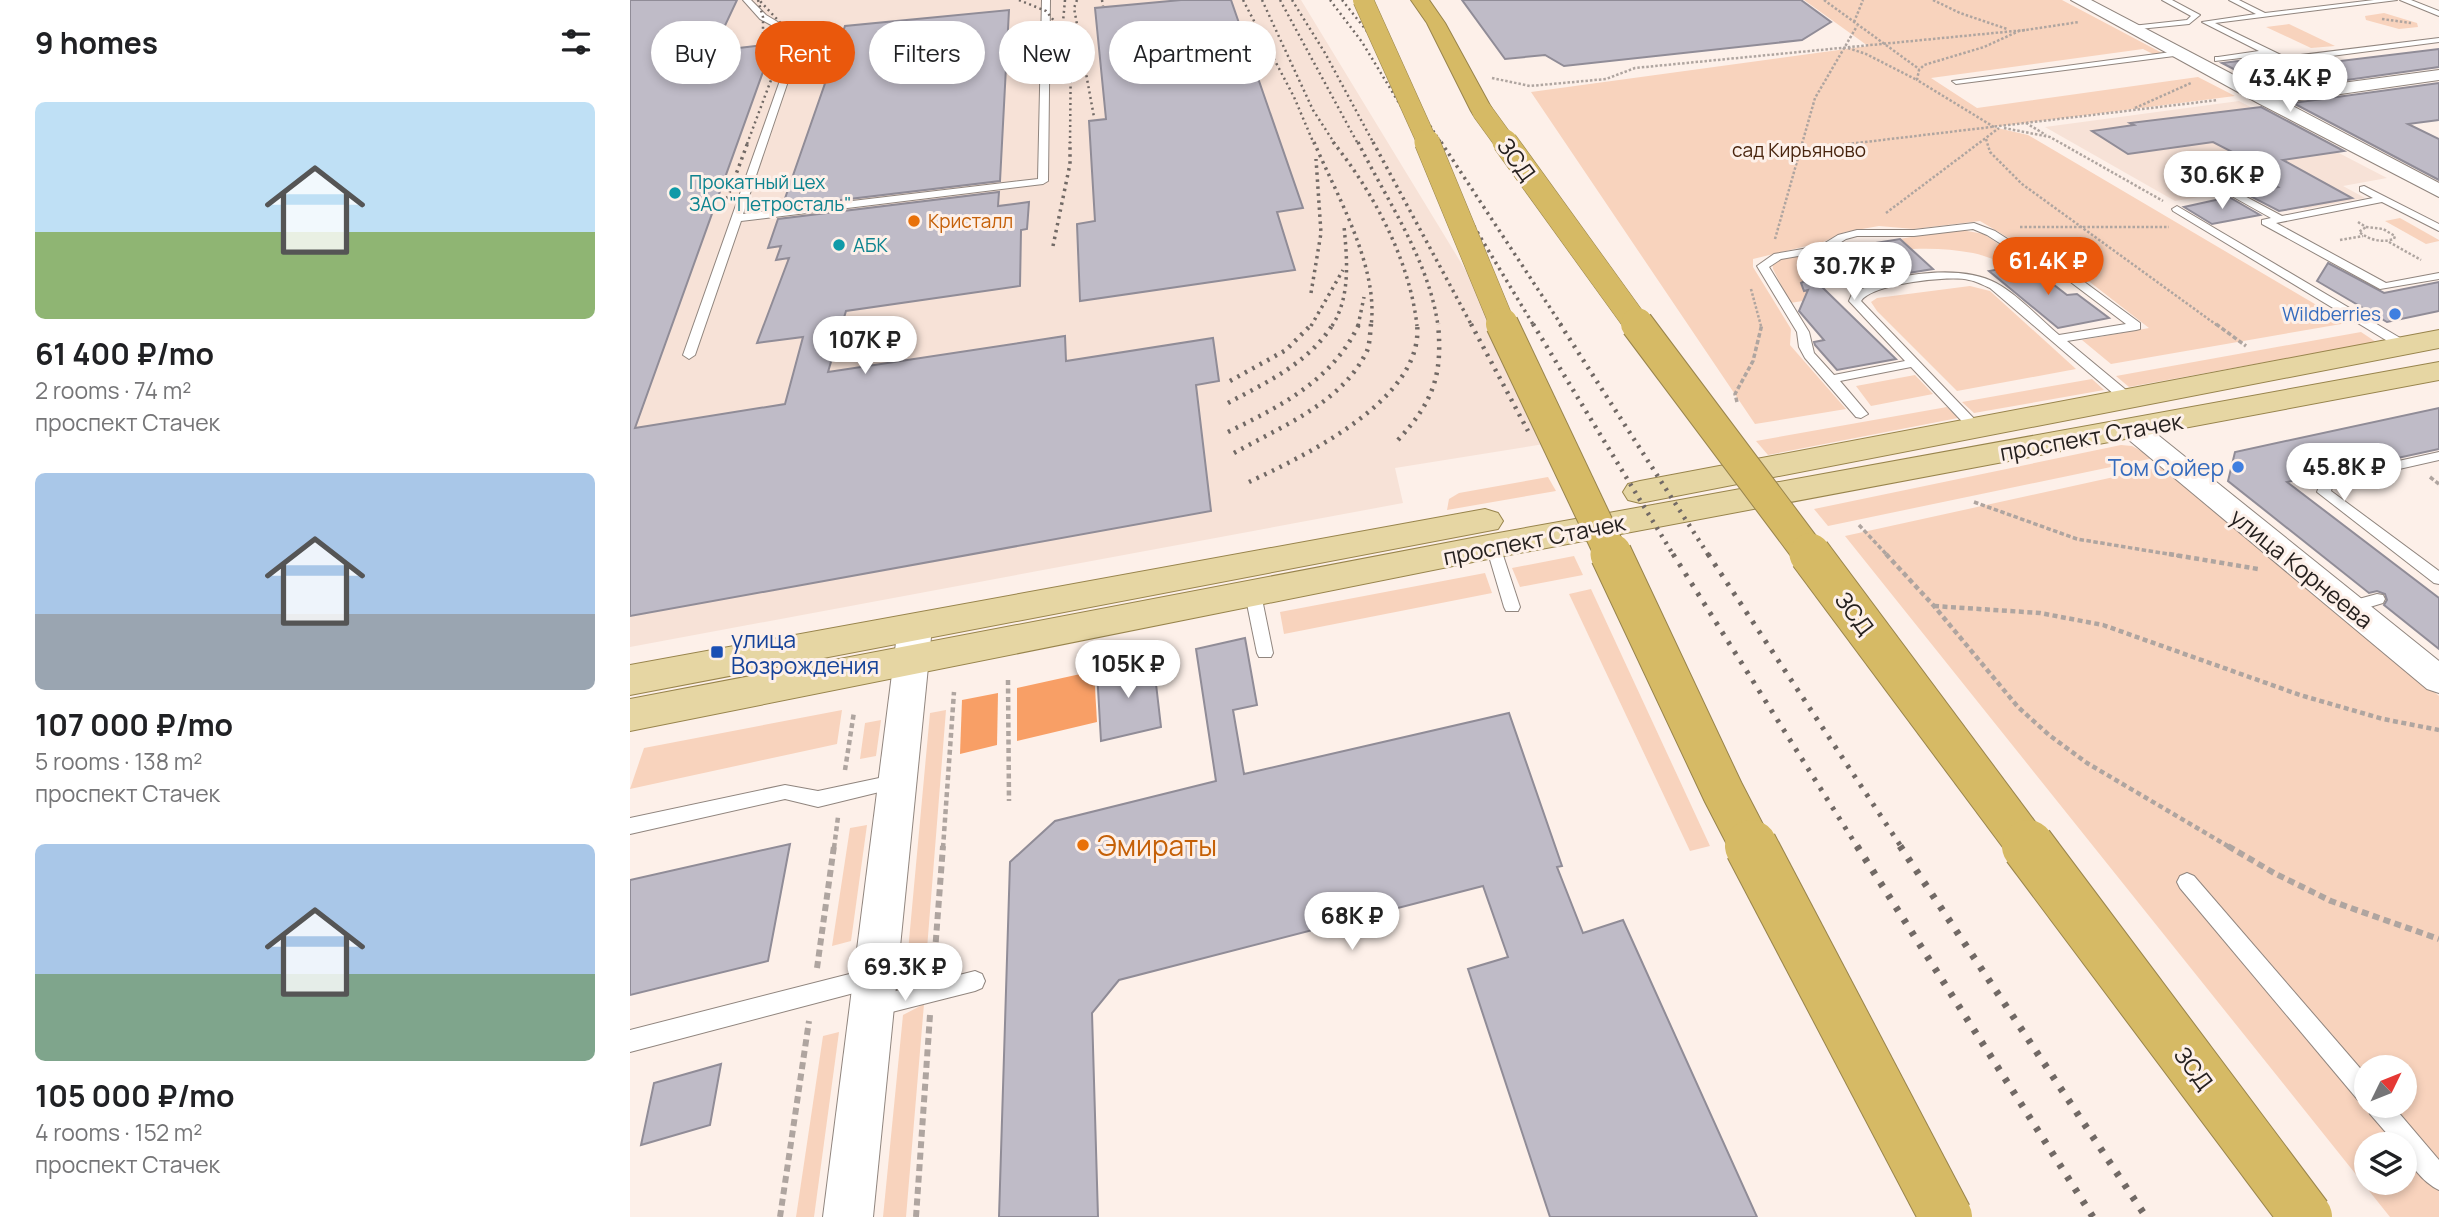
<!DOCTYPE html>
<html lang="en">
<head>
<meta charset="utf-8">
<style>
	body { margin:0; font-family:Manrope,sans-serif; background:#f2f2f2; color:#202124; height:100vh; display:flex; flex-direction:column; font-size:26px; white-space:nowrap }
	* { box-sizing:border-box; margin:0 }
	p { font-size:23px; color:#757577 }
	.icon { flex:none; width:38px; height:38px; fill:none; stroke:currentColor; stroke-width:2; stroke-linecap:round; stroke-linejoin:round }
	.map { position:relative; flex:1; overflow:hidden }
	.details { display:flex; flex-direction:column; background:#fff; width:630px }
	.details>* { flex:none }
	.hud { position:absolute; left:21px; top:21px; width:665px; height:63px; display:flex; gap:14px }
	.needle { width:46px; rotate:47deg }
	.tools { position:absolute; left:1724px; top:1055px; display:grid; gap:14px }
	.tools a { display:grid; place-items:center; width:63px; height:63px; border-radius:50%; background:#fff; box-shadow:0 4px 10px #0003; font-size:35px }
	.price { position:absolute; translate:-50% -60px; padding:0 16px; border-radius:24px; background:#fff; color:#222; font-size:23px; line-height:46px; filter:drop-shadow(0 2px 4px #0008) }
	.price::after { content:''; position:absolute; left:50%; top:42px; width:21px; height:16px; margin-left:-10px; background:inherit; clip-path:polygon(0 0,100% 0,50% 100%) }
	.price.selected { background:#ea580c; color:#fff }
	ul { padding:0; list-style:none }
	li { display:grid; align-content:center; gap:14px; height:371px; padding:0 35px }
	li span { display:grid; place-items:center; height:217px; border-radius:10px; color:#555 }
	li>.icon { margin-inline-start:auto }
	span .icon { width:126px; height:126px; fill:#fffc; stroke-width:1 }
	li b { font-size:30px }
	h2 { display:flex; justify-content:space-between; align-items:center; height:84px; padding:0 35px; font-size:30px }
	.tag { padding:0 24px; border-radius:32px; background:#fff; box-shadow:0 4px 10px #0003; font-size:24px; line-height:63px }
	.tag.selected { background:#ea580c; color:#fff }
	main { display:flex; flex:1; min-height:0 }
	.map>svg:first-child { display:block }
</style>
</head>
<body>
<main>
<section class="details">
<h2>9 homes<svg class="icon" aria-label="filters" viewBox="0 0 24 24"><path d="M4 7h16M4 17h16"/><circle cx="9" cy="7" r="2"/><circle cx="15" cy="17" r="2"/></svg></h2>
<ul>
<li><span style="background:linear-gradient(#bfe0f5 60%,#8fb573 0)"><svg class="icon" aria-label="home" viewBox="0 0 24 24"><path d="M3 11l9-7 9 7M6 9v11h12V9"/></svg></span><div><b>61 400 ₽/mo</b><p>2 rooms · 74 m²</p><p>проспект Стачек</p></div></li>
<li><span style="background:linear-gradient(#a9c7e8 65%,#9aa5b1 0)"><svg class="icon" aria-label="home" viewBox="0 0 24 24"><path d="M3 11l9-7 9 7M6 9v11h12V9"/></svg></span><div><b>107 000 ₽/mo</b><p>5 rooms · 138 m²</p><p>проспект Стачек</p></div></li>
<li><span style="background:linear-gradient(#a9c7e8 60%,#7fa58c 0)"><svg class="icon" aria-label="home" viewBox="0 0 24 24"><path d="M3 11l9-7 9 7M6 9v11h12V9"/></svg></span><div><b>105 000 ₽/mo</b><p>4 rooms · 152 m²</p><p>проспект Стачек</p></div></li>
</ul>
</section>
<div class="map">
<svg width="1809" height="1217" viewBox="0 0 1809 1217">
	<rect width="100%" height="100%" fill="#fdf0e9"/>
	<!-- built -->
	<g fill="#f7e2d7">
		<path d="M0 0H671L939 440 765 468 773 503 0 647Z"/>
		<path d="M1609 101 1757 178 1713 186 1735 198 1675 209 1634 186 1545 201 1415 127Z"/>
	</g>
	<!-- green -->
	<g fill="#f8d3bd" fill-rule="evenodd">
		<path d="M1174 0H1432L1534 54H1523L1513 49 1301 78 1347 108 1568 77 1605 96 1363 127 1398 135 1717 323 1481 364 1452 340 1519 328 1429 258 1409 256 1350 221 1284 229 1249 226 1215 232 1193 242 1123 259V267L1161 329 1160 345 1216 409 1125 424 901 92 1238 46Z"/>
		<path d="M1754 13 1787 23 1788 27 1769 29 1736 20 1735 16Z"/>
		<path d="M1659 24 1705 46 1681 48 1636 27Z"/>
		<path d="M1770 218 1809 240V241L1796 244 1755 221Z"/>
		<path d="M1326 229 1354 234 1397 264C1377 268 1362 257 1343 253 1323 249 1302 248 1282 249L1270 239Z"/>
		<path d="M1215 248 1227 260 1213 263 1179 300 1160 303 1143 269 1142 262 1149 258Z"/>
		<path d="M1340 286 1360 291 1446 369 1327 391 1247 311 1241 302 1247 298Z"/>
		<path d="M1731 332 1746 342 1499 387 1486 376Z"/>
		<path d="M1285 375 1303 394 1241 406 1226 386Z"/>
		<path d="M1462 379 1474 390 1344 413 1332 402Z"/>
		<path d="M1317 407 1328 418 1138 455 1126 441Z"/>
		<path d="M1491 445 1502 446 1524 458 1198 526 1184 509Z"/>
		<path d="M1534 466 1809 696V1217H1760L1215 536ZM1736 1068H1774V1106H1736ZM1736 1144H1774V1183H1736Z"/>
		<path d="M918 477 926 491 817 510 819 499 829 493Z"/>
		<path d="M944 556 953 575 890 587 882 568Z"/>
		<path d="M855 573 862 593 654 634 650 612Z"/>
		<path d="M961 589 1080 846 1060 851 939 594Z"/>
		<path d="M212 710 207 744 0 789 14 748Z"/>
		<path d="M316 710 295 974 276 973 300 713Z"/>
		<path d="M251 720 246 756 230 759 235 723Z"/>
		<path d="M237 825 221 941 202 946 220 828Z"/>
		<path d="M294 1004 276 1217H253L273 1015Z"/>
		<path d="M209 1032 184 1217H166L193 1036Z"/>
	</g>
	<!-- forest -->
	<g fill="#f89f66">
		<path d="M464 671 467 722 387 741V688Z"/>
		<path d="M368 693 367 745 330 754 332 700Z"/>
	</g>
	<!-- building -->
	<g fill="#bfbbc7" stroke="#908c97" stroke-width="2">
		<path d="M0 0H107L83 51 143 44 5 428 155 404 173 337 127 343 159 258 146 260 151 246 138 248 148 219 369 192 368 206 399 202 397 229 391 230 390 286 216 311 198 372 435 336 436 361 583 338 589 381 566 385 581 511 0 616Z"/>
		<path d="M551 0H601L673 208 647 212 665 270 450 301 447 224 465 221 459 121 476 119 465 8Z"/>
		<path d="M832 0H1171L1201 22 1172 40 934 66 915 55 875 59Z"/>
		<path d="M379 10 370 181 152 207 215 26Z"/>
		<path d="M1809 49V67L1710 81 1677 65Z"/>
		<path d="M1632 58 1657 67 1690 83 1644 90 1592 63Z"/>
		<path d="M1809 83V120L1778 124 1809 139V180L1663 103Z"/>
		<path d="M1631 107 1714 151 1653 160 1722 198 1649 211 1616 194 1648 187 1613 167 1618 160 1583 142 1498 154 1462 131 1504 125 1500 123Z"/>
		<path d="M1599 197 1630 215 1582 224 1554 207Z"/>
		<path d="M1270 239 1303 269 1260 276 1256 272 1242 274 1192 287 1266 359 1207 370 1185 345 1184 342 1194 340 1169 311 1178 290 1174 291 1171 283 1222 255 1215 248Z"/>
		<path d="M1698 263 1754 293 1809 282V311L1757 322 1687 281Z"/>
		<path d="M1397 264 1437 295 1447 294 1479 318 1428 328 1359 271Z"/>
		<path d="M1809 408V449L1657 482 1809 598V649L1754 605 1757 600 1755 594 1747 591 1739 593 1598 481 1605 452Z"/>
		<path d="M615 638 627 705 603 710 614 774 879 713 932 866 927 867 953 933 993 920 1127 1217H920L838 969 878 957 853 886 489 980 462 1013 468 1217H369L380 862 425 821 586 781 566 649Z"/>
		<path d="M523 658 531 727 471 741 467 671Z"/>
		<path d="M160 844 138 961 0 995V880Z"/>
		<path d="M91 1064 80 1125 11 1145 24 1083Z"/>
	</g>
	<g fill="none" stroke-linecap="round" stroke-linejoin="round">
		<defs>
			<g id="lane">
				<path d="M113 0H121L136 15 173 37 113 214 408 179 412 0H420L418 181 413 184 111 221 65 355 59 359 53 355 165 38 130 19Z"/>
				<path d="M1532 0H1542L1570 15 1559 24 1499 30 1502 26 1557 20 1561 16Z"/>
				<path d="M1599 0H1609L1635 13 1744 0H1767L1585 23 1655 57 1809 38V42L1663 61 1713 85V89L1710 90 1637 55 1585 61V57H1588L1629 51 1572 22 1626 14Z"/>
				<path d="M1770 0H1781L1809 11V16Z"/>
				<path d="M1549 51 1552 55 1326 84 1322 81Z"/>
				<path d="M1734 186 1809 224V231L1752 202 1646 223 1756 283 1809 273V279L1750 289 1632 224V220L1641 218 1598 194 1607 192 1652 216 1743 198 1730 191V187Z"/>
				<path d="M1547 206 1777 342 1779 345 1773 349 1769 348 1543 211 1542 209Z"/>
				<path d="M1344 223 1365 231 1412 261 1434 267 1510 323V329L1506 330 1437 341 1502 395V401H1492L1360 288C1353 285 1346 281 1339 280 1319 275 1242 284 1231 301L1354 429 1347 433 1342 432 1281 367 1210 381 1238 414 1231 418 1226 417 1175 358 1169 347 1167 332 1127 266 1144 254 1190 246 1208 235 1227 230H1284ZM1343 229 1357 235 1404 265 1426 271 1496 324 1429 335C1409 318 1388 295 1366 283 1329 263 1257 274 1222 294L1219 301 1275 361 1204 375 1184 353 1179 332 1139 267 1151 259 1197 251 1216 239 1227 236H1284Z"/>
				<path d="M1809 452V460L1703 484 1701 491 1809 571V584L1804 583 1687 492 1692 478Z"/>
				<path d="M863 541 870 546 890 607 888 611H876L874 607 856 546Z"/>
				<path d="M623 589 631 594 643 653 641 657H629L627 653 615 594Z"/>
				<path d="M1747 594 1753 595 1755 599 1753 603 1720 613 1712 607 1714 603Z"/>
				<path d="M268 774 274 776 277 781 274 786 188 807 155 799 0 834V818L155 785 188 791Z"/>
				<path d="M1557 873 1564 876 1736 1075V1103L1728 1100 1550 888 1547 882 1550 876Z"/>
				<path d="M243 968 250 971 253 978 250 985 243 988 0 1052V1030Z"/>
				<path d="M345 971 352 974 355 981 352 988 345 991 246 1016 238 1013 235 1006 238 999 246 996Z"/>
				<path d="M1737 1106H1763L1809 1160V1190C1794 1183 1774 1161 1774 1144H1766L1740 1114Z"/>
			</g>
			<g id="street">
				<path d="M1441 0H1461L1638 93 1809 70V80L1655 102 1809 183V197L1628 103Z"/>
				<path d="M1503 421 1513 423 1809 661V693L1797 689 1493 435 1489 429 1493 423Z"/>
				<path d="M285 615 297 618 302 627 243 1217H193L268 627 273 618Z"/>
			</g>
			<g id="primary">
				<path d="M1809 330V348L1010 503 998 500 993 492 998 484 1010 481Z"/>
				<path d="M1809 362V380L863 558 0 731V699L863 534Z"/>
				<path d="M855 509 868 513 873 521 868 529 0 695V665Z"/>
			</g>
			<path id="highway" d="M781 0H799L815 23 863 111 860 116H844L841 111 797 23Z"/>
		</defs>
		<!-- lane casing -->
		<use href="#lane" stroke="#90857e" stroke-width="2"/>
		<!-- street casing -->
		<use href="#street" stroke="#90857e" stroke-width="2"/>
		<!-- primary casing -->
		<use href="#primary" stroke="#98844c" stroke-width="2"/>
		<!-- highway casing -->
		<use href="#highway" stroke="#98844c" stroke-width="2"/>
		<!-- path-far3 -->
		<g stroke="#afa5a0" stroke-width="2.5" stroke-dasharray="2.5 2" stroke-linecap="butt">
			<path d="M1194 0 1289 69"/>
			<path d="M1303 0 1330 13 1377 29"/>
			<path d="M1752 19 1781 23"/>
			<path d="M1224 22 1233 0"/>
			<path d="M1218 48 1236 54 1287 80"/>
			<path d="M862 78 900 86 976 79 1005 68 1395 30"/>
			<path d="M1505 108 1561 83"/>
			<path d="M1396 123 1416 135"/>
			<path d="M1364 127 1287 80 1289 70 1294 65 1354 47 1389 31 1449 22"/>
			<path d="M1374 128 1420 137 1533 201"/>
			<path d="M1356 139 1360 152 1392 184 1588 326"/>
			<path d="M1168 150 1588 100"/>
			<path d="M1256 213 1369 128"/>
			<path d="M1728 222 1736 227"/>
			<path d="M1390 227H1539"/>
			<path d="M1736 227 1753 229 1765 236 1764 239C1751 243 1740 240 1729 232Z"/>
			<path d="M1145 239 1185 98 1227 26"/>
			<path d="M1710 240 1733 236"/>
			<path d="M1759 242 1791 260"/>
			<path d="M1121 289 1131 326"/>
		</g>
		<!-- path-far2 -->
		<g stroke="#afa5a0" stroke-width="3.5" stroke-dasharray="4.5 2.5" stroke-linecap="butt">
			<path d="M1586 324 1616 346"/>
			<path d="M1107 402 1105 394 1123 361 1132 324"/>
			<path d="M1800 477 1809 484"/>
			<path d="M1344 502 1447 539 1550 556"/>
			<path d="M1229 525 1258 556"/>
		</g>
		<!-- path-far1 -->
		<g stroke="#afa5a0" stroke-width="4.5" stroke-dasharray="5 3.5" stroke-linecap="butt">
			<path d="M1256 554 1304 606 1388 707 1419 735 1457 763 1601 848"/>
			<path d="M1539 554 1628 569"/>
			<path d="M1304 606 1410 613 1473 625 1670 695 1753 719 1809 730"/>
			<path d="M378 680 379 801"/>
			<path d="M215 770 224 712"/>
			<path d="M204 848 208 817"/>
			<path d="M313 848 324 692"/>
		</g>
		<!-- path -->
		<g stroke="#afa5a0" stroke-width="6" stroke-dasharray="7 4.5" stroke-linecap="butt">
			<path d="M1598 846 1644 873 1701 901 1809 939"/>
			<path d="M304 965 313 846"/>
			<path d="M187 968 204 846"/>
			<path d="M150 1217 179 1021"/>
			<path d="M286 1217 300 1015"/>
		</g>
		<!-- lane -->
		<use href="#lane" fill="#fff" fill-rule="evenodd"/>
		<!-- street -->
		<use href="#street" fill="#fff" fill-rule="evenodd"/>
		<!-- primary -->
		<use href="#primary" fill="#e6d6a3" fill-rule="evenodd"/>
		<!-- highway -->
		<use href="#highway" fill="#d6ba65" fill-rule="evenodd"/>
		<!-- rail-far4 -->
		<g stroke="#716965" stroke-width="2.5" stroke-dasharray="2 3.5" stroke-linecap="butt">
			<path d="M128 0 133 17V42"/>
			<path d="M389 0 416 11 435 34"/>
			<path d="M435 0 433 22 441 43 440 144"/>
			<path d="M447 0 444 8 464 117"/>
			<path d="M472 0 473 6"/>
			<path d="M613 0 664 97 684 144"/>
			<path d="M632 0 683 110 705 144"/>
			<path d="M650 0 728 144"/>
			<path d="M662 0 695 53 744 144"/>
			<path d="M700 0 732 42 794 144"/>
			<path d="M712 0 744 40 812 144"/>
			<path d="M117 144 159 32 129 0"/>
		</g>
		<!-- rail-far3 -->
		<g stroke="#716965" stroke-width="3.5" stroke-dasharray="2.5 4.5" stroke-linecap="butt">
			<path d="M684 142C707 196 749 267 741 326"/>
			<path d="M703 142C744 193 780 261 787 326"/>
			<path d="M728 142C757 201 799 260 808 326"/>
			<path d="M743 142 842 326"/>
			<path d="M793 142 904 326"/>
			<path d="M811 142 932 326"/>
			<path d="M92 212 118 142"/>
			<path d="M423 246 440 164V142"/>
			<path d="M681 293 691 233 686 159"/>
			<path d="M681 326 713 270"/>
			<path d="M702 326C721 296 717 259 714 226"/>
			<path d="M728 326 734 297"/>
		</g>
		<!-- rail-far2 -->
		<g stroke="#716965" stroke-width="4.5" stroke-dasharray="2.5 6" stroke-linecap="butt">
			<path d="M841 324 898 431"/>
			<path d="M903 324 1044 556"/>
			<path d="M930 324 1079 556"/>
			<path d="M600 381 656 350 682 324"/>
			<path d="M598 403C637 382 679 363 703 324"/>
			<path d="M598 432C651 406 703 380 729 324"/>
			<path d="M768 440C803 402 813 375 808 324"/>
			<path d="M604 453C652 426 712 403 737 351 740 343 740 333 741 324"/>
			<path d="M619 482C674 456 795 399 787 324"/>
		</g>
		<!-- rail-far1 -->
		<g stroke="#716965" stroke-width="5" stroke-dasharray="3.5 8" stroke-linecap="butt">
			<path d="M1043 554 1228 848"/>
			<path d="M1078 554 1272 848"/>
		</g>
		<!-- rail -->
		<g stroke="#716965" stroke-width="7" stroke-dasharray="4.5 10" stroke-linecap="butt">
			<path d="M1227 846 1463 1217"/>
			<path d="M1270 846 1516 1217"/>
		</g>
		<defs>
			<g id="highway-bridge-far4">
				<path d="M733 0 798 144"/>
				<path d="M852 111 876 144"/>
			</g>
			<g id="highway-bridge-far3">
				<path d="M797 142 873 326"/>
				<path d="M875 142 1008 326"/>
			</g>
			<g id="highway-bridge-far2">
				<path d="M872 324 982 556"/>
				<path d="M1007 324 1181 556"/>
			</g>
			<g id="highway-bridge-far1">
				<path d="M981 554 1093 792 1122 848"/>
				<path d="M1180 554 1399 848"/>
			</g>
			<g id="highway-bridge">
				<path d="M1121 846 1316 1217"/>
				<path d="M1398 846 1676 1217"/>
			</g>
		</defs>
		<!-- highway-bridge-far4 casing -->
		<use href="#highway-bridge-far4" stroke="#98844c" stroke-width="21" stroke-linecap="butt"/>
		<!-- highway-bridge-far3 casing -->
		<use href="#highway-bridge-far3" stroke="#98844c" stroke-width="26" stroke-linecap="butt"/>
		<!-- highway-bridge-far2 casing -->
		<use href="#highway-bridge-far2" stroke="#98844c" stroke-width="34" stroke-linecap="butt"/>
		<!-- highway-bridge-far1 casing -->
		<use href="#highway-bridge-far1" stroke="#98844c" stroke-width="43" stroke-linecap="butt"/>
		<!-- highway-bridge casing -->
		<use href="#highway-bridge" stroke="#98844c" stroke-width="54" stroke-linecap="butt"/>
		<!-- highway-bridge-far4 -->
		<use href="#highway-bridge-far4" stroke="#d6ba65" stroke-width="20"/>
		<!-- highway-bridge-far3 -->
		<use href="#highway-bridge-far3" stroke="#d6ba65" stroke-width="25"/>
		<!-- highway-bridge-far2 -->
		<use href="#highway-bridge-far2" stroke="#d6ba65" stroke-width="32"/>
		<!-- highway-bridge-far1 -->
		<use href="#highway-bridge-far1" stroke="#d6ba65" stroke-width="41"/>
		<!-- highway-bridge -->
		<use href="#highway-bridge" stroke="#d6ba65" stroke-width="52"/>
	</g>
	<!-- markers -->
	<g fill="#0f9aa8" stroke="#fdf0e9" stroke-width="2.5">
		<circle cx="45" cy="193" r="7"/>
		<circle cx="209" cy="245" r="7"/>
	</g>
	<g fill="#e8710a" stroke="#fdf0e9" stroke-width="2.5">
		<circle cx="284" cy="221" r="7"/>
		<circle cx="453" cy="845" r="7"/>
	</g>
	<g fill="#3f7fe0" stroke="#fdf0e9" stroke-width="2.5">
		<circle cx="1765" cy="314" r="7"/>
		<circle cx="1608" cy="467" r="7"/>
	</g>
	<rect fill="#1a4fb4" stroke="#fdf0e9" stroke-width="2.5" x="80" y="645" width="14" height="14" rx="3.5"/>
	<g text-anchor="middle" dominant-baseline="central" stroke-width="6" stroke-linejoin="round" paint-order="stroke">
		<!-- far-park labels -->
		<g font-size="19" fill="#49250e" stroke="#fdf0e9">
			<text x="1169" y="150">сад Кирьяново</text>
		</g>
		<!-- far-culture labels -->
		<g font-size="19" fill="#0d838f" stroke="#fdf0e9" text-anchor="start">
			<text x="59" y="182">Прокатный цех<tspan x="59" dy="22">ЗАО "Петросталь"</tspan></text>
			<text x="223" y="245">АБК</text>
		</g>
		<!-- far-food labels -->
		<g font-size="19" fill="#c56008" stroke="#fdf0e9" text-anchor="start">
			<text x="298" y="221">Кристалл</text>
		</g>
		<!-- far-shop labels -->
		<g font-size="19" fill="#366cbe" stroke="#fdf0e9" text-anchor="end">
			<text x="1751" y="314">Wildberries</text>
		</g>
		<!-- street labels -->
		<g font-size="23" fill="#26211f" stroke="#fdf0e9">
			<text transform="translate(887 159) rotate(54)">ЗСД</text>
			<text transform="translate(1461 436) rotate(-10)">проспект Стачек</text>
			<text transform="translate(904 539) rotate(-11)">проспект Стачек</text>
			<text transform="translate(1672 568) rotate(39)">улица Корнеева</text>
			<text transform="translate(1225 613) rotate(53)">ЗСД</text>
			<text transform="translate(1564 1068) rotate(53)">ЗСД</text>
		</g>
		<!-- shop labels -->
		<g font-size="23" fill="#366cbe" stroke="#fdf0e9" text-anchor="end">
			<text x="1594" y="467">Том Сойер</text>
		</g>
		<!-- transit labels -->
		<g font-size="23" fill="#164399" stroke="#fdf0e9" text-anchor="start">
			<text x="101" y="639">улица<tspan x="101" dy="26">Возрождения</tspan></text>
		</g>
		<!-- near-food labels -->
		<g font-size="28" fill="#c56008" stroke="#fdf0e9" text-anchor="start">
			<text x="467" y="845">Эмираты</text>
		</g>
	</g>
</svg>
<div class="tools">
<a><svg class="needle" viewBox="-14 -14 28 28"><path d="M0-13l5 13h-10z" fill="#e53935"/><path d="M0 13l5-13h-10z" fill="#757577"/></svg></a>
<a><svg class="icon" aria-label="layers" viewBox="0 0 24 24"><path d="M12 4l9 5-9 5-9-5zM3 14l9 5 9-5"/></svg></a>
</div>
<b class="price" style="left:1660px;top:114px">43.4K ₽</b>
<b class="price" style="left:1592px;top:211px">30.6K ₽</b>
<b class="price selected" style="left:1418px;top:297px">61.4K ₽</b>
<b class="price" style="left:1224px;top:302px">30.7K ₽</b>
<b class="price" style="left:235px;top:376px">107K ₽</b>
<b class="price" style="left:1714px;top:503px">45.8K ₽</b>
<b class="price" style="left:498px;top:700px">105K ₽</b>
<b class="price" style="left:722px;top:952px">68K ₽</b>
<b class="price" style="left:275px;top:1003px">69.3K ₽</b>
<div class="hud">
<a class="tag">Buy</a>
<a class="tag selected">Rent</a>
<a class="tag">Filters</a>
<a class="tag">New</a>
<a class="tag">Apartment</a>
</div>
</div>
</main>
</body>
</html>
